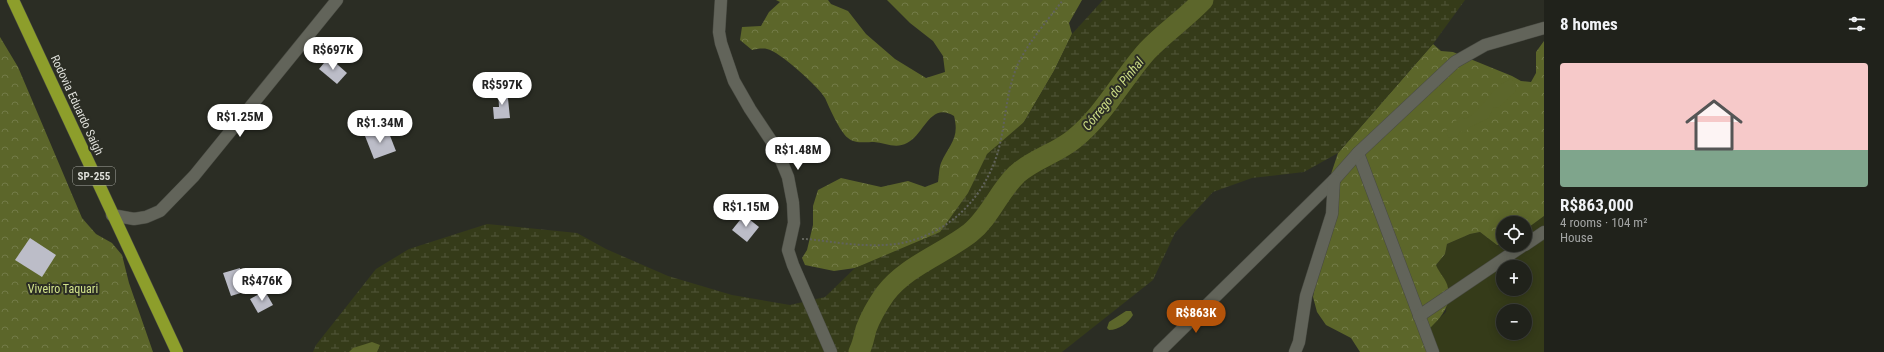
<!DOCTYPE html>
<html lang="en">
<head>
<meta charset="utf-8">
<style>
	body { margin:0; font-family:"Roboto Condensed",sans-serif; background:#2d2f28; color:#f1f3f6; height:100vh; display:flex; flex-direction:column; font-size:15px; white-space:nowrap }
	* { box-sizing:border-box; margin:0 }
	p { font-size:13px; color:#a2a4a3 }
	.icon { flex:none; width:22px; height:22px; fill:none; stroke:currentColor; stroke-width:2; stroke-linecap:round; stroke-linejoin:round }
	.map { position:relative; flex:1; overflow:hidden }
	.panel { display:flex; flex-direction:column; background:#20221b; width:340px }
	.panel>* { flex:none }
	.fabs { position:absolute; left:1496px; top:216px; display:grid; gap:8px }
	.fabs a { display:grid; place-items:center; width:36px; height:36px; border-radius:50%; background:#20221b; box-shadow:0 2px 10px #0003,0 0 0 1px #3d3f3a; font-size:20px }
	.price { position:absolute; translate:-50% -34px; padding:0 9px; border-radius:14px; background:#fff; color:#222; font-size:13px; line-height:26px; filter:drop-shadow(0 1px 2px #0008) }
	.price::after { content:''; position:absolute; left:50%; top:24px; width:12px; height:9px; margin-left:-6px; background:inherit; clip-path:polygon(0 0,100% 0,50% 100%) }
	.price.selected { background:#b45309; color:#fff }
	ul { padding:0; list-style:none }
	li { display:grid; align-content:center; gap:8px; height:212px; padding:0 16px }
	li+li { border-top:1px solid #3d3f3a }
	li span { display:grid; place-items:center; height:124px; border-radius:4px; color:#555 }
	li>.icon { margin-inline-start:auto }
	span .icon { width:72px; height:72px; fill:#fffc; stroke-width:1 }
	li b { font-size:17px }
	h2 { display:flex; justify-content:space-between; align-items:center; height:48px; padding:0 16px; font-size:17px }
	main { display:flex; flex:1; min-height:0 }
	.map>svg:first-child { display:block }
</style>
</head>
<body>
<main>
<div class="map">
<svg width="1544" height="352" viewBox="0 0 1544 352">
	<defs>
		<pattern id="forest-crowns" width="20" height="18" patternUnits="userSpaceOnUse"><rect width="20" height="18" fill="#5c662a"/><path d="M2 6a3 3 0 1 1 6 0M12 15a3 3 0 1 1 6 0" fill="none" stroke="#737b48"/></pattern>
		<pattern id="wetland-marsh" width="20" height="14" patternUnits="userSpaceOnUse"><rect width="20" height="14" fill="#353b19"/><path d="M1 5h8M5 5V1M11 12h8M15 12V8" fill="none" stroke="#52573a"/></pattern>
	</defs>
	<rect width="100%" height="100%" fill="#2b2d24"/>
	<!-- grass -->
	<path fill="#353b19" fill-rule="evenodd" d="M1544 216V352H1428L1429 328 1446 312 1448 287 1439 274 1436 265 1445 254 1447 244 1470 234 1480 232 1497 245H1525V230ZM1503 267H1525V289H1503ZM1503 311H1525V333H1503Z"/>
	<!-- forest -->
	<g fill="url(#forest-crowns)">
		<path d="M776 0H828L831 4 848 11 866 34 895 59 926 78 945 72 943 56 933 41 910 23 887 0H1082L1069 23 1072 34 1054 71 1024 122 947 237 855 268 834 271 805 265 802 258 807 250 813 225V206L818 190 841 178 881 187 908 181 925 187 938 182C939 176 939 168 941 163 949 144 960 139 954 116 930 101 924 135 907 143 896 149 885 143 874 142 866 142 855 144 848 138 840 132 829 107 825 98 819 87 779 51 767 49 763 48 756 49 752 50L740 40 742 27 761 26 769 12 780 2Z"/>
		<path d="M0 37 18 67 82 218 96 234 112 243 122 255 129 283 153 352H0Z"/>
		<path d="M1544 41V216L1525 230V223H1503V245H1497L1480 232 1470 234 1447 244 1445 254 1436 265C1439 273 1447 280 1448 288 1452 305 1441 318 1429 329L1428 352H1360L1351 338 1326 325 1317 312 1313 297 1327 220 1331 174 1338 153 1433 44 1441 51 1453 52 1512 76 1521 81 1531 82 1536 73V52Z"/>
	</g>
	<!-- wetland -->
	<path fill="url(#wetland-marsh)" d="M1103 0H1465L1433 44 1338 153 1304 172 1252 178 1213 192 1175 233 1153 280 1062 352H313L316 345 376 269 409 249 487 224 577 233 606 249 668 276 732 295 790 305 825 297 855 268 940 232 968 193 987 154 1024 122 1054 71 1072 34Z"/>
	<!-- water -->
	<g fill="#5c662b">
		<path d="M1511 79 1516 84 1515 92 1499 107 1493 108 1489 118 1468 128 1465 133 1460 131 1458 136 1449 138 1445 131 1461 116 1465 119C1482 112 1490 87 1511 79Z"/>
		<path d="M1126 311H1131L1133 315C1128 323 1119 330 1109 330L1107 328 1109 322Z"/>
		<path d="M372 342 380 345 377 352H349L353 348Z"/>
	</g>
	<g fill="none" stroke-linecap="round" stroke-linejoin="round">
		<!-- river -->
		<path stroke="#5c662b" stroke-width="21" d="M859 352C863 344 864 337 866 329 870 318 878 304 885 294 906 266 943 254 970 233 990 217 999 191 1017 174 1034 159 1057 153 1074 139 1104 115 1122 79 1147 51 1165 32 1186 18 1203 0"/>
	</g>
	<!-- building -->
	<g fill="#bcbdc8">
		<path d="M329 57 347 73 337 84 319 69Z"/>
		<path d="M507 89 510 118 494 119 493 107H499L498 90Z"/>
		<path d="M387 128 396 151 374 159 365 136Z"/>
		<path d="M744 215 759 227 747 242 732 230Z"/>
		<path d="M30 238 56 255 42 277 15 260Z"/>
		<path d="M240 268 247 291 231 296 223 273Z"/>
		<path d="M265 291 273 305 258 313 250 299Z"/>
	</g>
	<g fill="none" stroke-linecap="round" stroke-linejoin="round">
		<defs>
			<g id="minor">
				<path d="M721 0 719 32 721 43 734 81 750 109 776 148 788 177 793 203 794 223 788 250 793 265 831 352"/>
				<path d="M1358 153 1433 352"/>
				<path d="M112 215 134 219 146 217 160 211 194 176 337 0"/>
				<path d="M1525 245 1544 232"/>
				<path d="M1419 316 1524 245"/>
				<path d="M1159 352 1334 180 1358 153 1455 62 1485 45 1544 28"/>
				<path d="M1295 352 1299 342 1306 296 1332 214 1334 180"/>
			</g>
			<path id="highway" d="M13 0 177 352"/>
		</defs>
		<!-- minor casing -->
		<use href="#minor" stroke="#484a42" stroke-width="13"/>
		<!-- highway casing -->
		<use href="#highway" stroke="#484a42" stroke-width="13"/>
		<!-- path -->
		<path stroke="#61635b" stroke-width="2" stroke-dasharray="2 2" stroke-linecap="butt" d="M802 239C812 239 822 241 832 242 854 245 880 247 902 243 949 233 982 200 997 155 1006 126 1005 93 1018 64 1029 41 1048 20 1063 0"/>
		<!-- minor -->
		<use href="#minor" stroke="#62645a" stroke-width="12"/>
		<!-- highway -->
		<use href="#highway" stroke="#8d9e2b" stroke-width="12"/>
	</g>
	<g text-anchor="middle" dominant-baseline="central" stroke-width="4" stroke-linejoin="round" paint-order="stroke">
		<!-- shield labels -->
		<rect fill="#2b2d24" stroke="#a8aaa3" stroke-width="1" x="73" y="167" width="42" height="18" rx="3"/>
		<g font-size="11" font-weight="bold" fill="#dedfd9">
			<text x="94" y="176">SP-255</text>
		</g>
		<!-- street labels -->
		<g font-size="12" fill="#dedfd9" stroke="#2b2d24">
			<text transform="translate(77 105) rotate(65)">Rodovia Eduardo Saigh</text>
		</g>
		<!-- park labels -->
		<g font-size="12" fill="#d2e38b" stroke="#2b2d24">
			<text x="63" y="289">Viveiro Taquari</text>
		</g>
		<!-- water labels -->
		<g font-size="13" font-style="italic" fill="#cbdb84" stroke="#2b2d24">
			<text transform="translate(1113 94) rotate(-51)">Córrego do Pinhal</text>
		</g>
	</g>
</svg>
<div class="fabs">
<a><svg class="icon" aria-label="locate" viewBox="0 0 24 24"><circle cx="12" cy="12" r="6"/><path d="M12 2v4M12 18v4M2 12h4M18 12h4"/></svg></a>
<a>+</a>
<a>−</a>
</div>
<b class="price" style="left:333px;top:71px">R$697K</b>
<b class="price" style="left:502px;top:106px">R$597K</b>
<b class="price" style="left:240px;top:138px">R$1.25M</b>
<b class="price" style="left:380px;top:144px">R$1.34M</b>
<b class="price" style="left:798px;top:171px">R$1.48M</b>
<b class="price" style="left:746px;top:228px">R$1.15M</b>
<b class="price" style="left:262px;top:302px">R$476K</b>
<b class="price selected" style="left:1196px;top:334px">R$863K</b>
</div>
<section class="panel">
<h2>8 homes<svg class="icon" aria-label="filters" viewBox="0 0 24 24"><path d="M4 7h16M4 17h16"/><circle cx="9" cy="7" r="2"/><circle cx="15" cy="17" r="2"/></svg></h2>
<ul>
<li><span style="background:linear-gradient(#f6c9c9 70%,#7fa58c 0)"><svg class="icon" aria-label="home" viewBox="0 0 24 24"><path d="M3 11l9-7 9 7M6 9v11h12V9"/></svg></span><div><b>R$863,000</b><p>4 rooms · 104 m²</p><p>House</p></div></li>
</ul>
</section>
</main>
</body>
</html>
